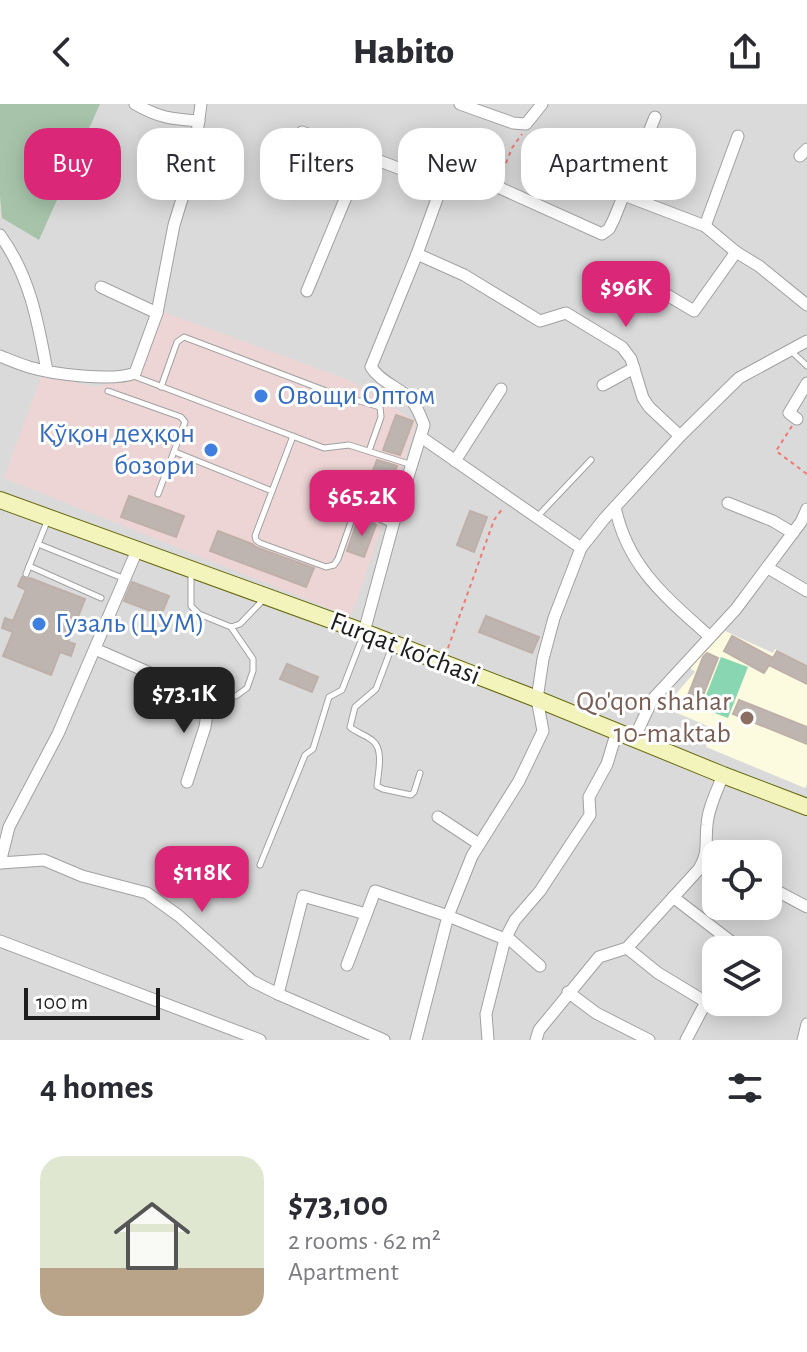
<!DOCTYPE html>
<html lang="en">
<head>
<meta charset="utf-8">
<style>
	body { margin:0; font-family:"Alegreya Sans",sans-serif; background:#f7f7f7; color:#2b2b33; height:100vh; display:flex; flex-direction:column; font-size:30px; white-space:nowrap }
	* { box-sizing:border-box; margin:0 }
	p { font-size:26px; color:#7c7c81 }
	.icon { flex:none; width:44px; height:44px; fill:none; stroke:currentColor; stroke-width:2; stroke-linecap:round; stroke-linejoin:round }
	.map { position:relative; height:936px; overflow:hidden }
	.drawer { display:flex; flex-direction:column; background:#fff; flex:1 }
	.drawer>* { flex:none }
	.banner { position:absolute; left:24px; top:24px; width:760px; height:72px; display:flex; gap:16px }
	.fabs { position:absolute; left:702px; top:736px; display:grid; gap:16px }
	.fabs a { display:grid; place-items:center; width:80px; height:80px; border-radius:16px; background:#fff; box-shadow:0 4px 20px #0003; font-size:40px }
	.scale { position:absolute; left:24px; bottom:20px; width:136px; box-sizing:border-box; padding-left:8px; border:4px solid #1d1d1d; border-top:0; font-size:22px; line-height:28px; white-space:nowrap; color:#1d1d1d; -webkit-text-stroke:6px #fff; paint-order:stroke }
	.price { position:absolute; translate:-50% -68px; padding:0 18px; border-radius:16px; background:#db2777; color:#fff; font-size:26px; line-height:52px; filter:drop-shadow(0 2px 4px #0008) }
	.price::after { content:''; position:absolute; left:50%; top:48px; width:24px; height:18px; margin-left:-12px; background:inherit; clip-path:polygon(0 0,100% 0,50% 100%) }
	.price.current { background:#222; color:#fff }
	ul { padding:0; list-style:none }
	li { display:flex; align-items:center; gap:24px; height:200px; padding:0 40px }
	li+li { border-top:2px solid #e1e1e2 }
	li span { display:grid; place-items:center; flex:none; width:224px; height:160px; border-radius:24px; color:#555 }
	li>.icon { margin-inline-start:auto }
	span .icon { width:96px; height:96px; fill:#fffc; stroke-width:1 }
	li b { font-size:34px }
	h2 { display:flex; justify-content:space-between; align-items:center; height:96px; padding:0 40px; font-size:34px }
	.tag { padding:0 28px; border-radius:24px; background:#fff; box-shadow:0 4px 20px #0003; font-size:28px; line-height:72px }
	.tag.current { background:#db2777; color:#fff }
	header { display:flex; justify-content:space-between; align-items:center; height:104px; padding:0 40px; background:#fff; font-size:36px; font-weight:800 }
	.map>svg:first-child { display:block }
</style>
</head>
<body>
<header><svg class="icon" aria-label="back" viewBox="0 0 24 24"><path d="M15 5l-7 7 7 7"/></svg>Habito<svg class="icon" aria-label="share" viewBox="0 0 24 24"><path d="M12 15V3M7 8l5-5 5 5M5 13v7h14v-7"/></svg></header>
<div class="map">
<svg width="807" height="936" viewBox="0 0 807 936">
	<rect width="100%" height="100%" fill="#eeeae4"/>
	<!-- residential -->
	<path fill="#dbdada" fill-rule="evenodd" d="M0 0H807V936H0ZM716 750H768V802H716ZM716 846H768V898H716Z"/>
	<!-- commercial -->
	<path fill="#edd5d5" d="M161 207 349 276 417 318 351 513 4 374 42 270 95 283 139 272Z"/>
	<!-- education -->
	<path fill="#fcfadf" d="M725 527 773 549 775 545 807 561V680L805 684 706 643 712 624 663 603 665 599 662 596 668 589 674 592 695 568 690 564Z"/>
	<!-- cemetery -->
	<path fill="#a7c4aa" d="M0 0H100L39 136 2 114 0 92Z"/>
	<!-- pitch -->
	<path fill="#89d6b3" d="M721 553 748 563 728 614 701 604Z"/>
	<!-- building -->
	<g fill="#beb5b1" stroke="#beb0a8" stroke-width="2">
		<path d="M396 311 413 317 400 351 383 346Z"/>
		<path d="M377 356 397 362 379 409 367 405 359 406V403Z"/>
		<path d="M129 392 184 412 176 433 121 413Z"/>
		<path d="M470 407 487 413 474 448 457 441Z"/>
		<path d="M362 416 370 417 376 421 364 453 347 447 357 418Z"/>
		<path d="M218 427 252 440 258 444 314 464 306 483 210 447Z"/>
		<path d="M22 473 26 475 30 474 85 495 68 538 75 540 71 552 60 548 51 571 3 552 13 528 2 524 5 514 13 517 26 486 18 482Z"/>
		<path d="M132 478 169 492 161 511 124 497Z"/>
		<path d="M486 512 539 533 532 549 479 528Z"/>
		<path d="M732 532 773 554 777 547 807 562V580L769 561 764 569 724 547Z"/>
		<path d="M707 549 718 554 700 599 687 594 703 553Z"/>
		<path d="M287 560 318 573 312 588 280 575Z"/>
		<path d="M739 596 807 623V640L733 610Z"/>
	</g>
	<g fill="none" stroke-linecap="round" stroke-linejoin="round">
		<defs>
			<g id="service">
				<path d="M791 247 807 262"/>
				<path d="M131 271 324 344 349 341 412 361"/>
				<path d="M161 283 177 238 184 233 350 296 360 297 380 303 381 313 369 347"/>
				<path d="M108 287 181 313 185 318 158 390"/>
				<path d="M293 332 255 432 256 436 260 439 326 463 334 461 338 455 352 415C363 404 380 416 393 421"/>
				<path d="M175 348 272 387"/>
				<path d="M537 413 591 356"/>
				<path d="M38 440 125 475"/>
				<path d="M29 462 101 494"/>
				<path d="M191 468V502L199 510 231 523 240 520 263 496"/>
				<path d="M26 470 48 415"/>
				<path d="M393 540 376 585 355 603 350 623C357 629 366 631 373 637 384 646 378 669 377 682L383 685 411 691 414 688 420 669"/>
				<path d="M211 591 236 592 247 584 253 567V555L231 523"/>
				<path d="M260 761 305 651 313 645 329 593 342 586 364 529"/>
			</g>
			<g id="minor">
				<path d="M135 0C159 14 172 15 199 17"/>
				<path d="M460 0 513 19 526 20 542 0"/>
				<path d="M302 28 457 86"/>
				<path d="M800 52 807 45"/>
				<path d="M480 75 602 130 609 125 614 115 655 13"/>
				<path d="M624 91 705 122 736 148 759 162 807 201"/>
				<path d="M705 122 738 32"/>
				<path d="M0 131C30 172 38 218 47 267"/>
				<path d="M417 150 464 171 540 217 566 209 622 243 631 255 643 294 649 303 680 332"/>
				<path d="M101 183 157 209"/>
				<path d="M657 185 694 207 736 148"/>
				<path d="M307 187 363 52"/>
				<path d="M0 252C10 256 19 260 29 263 52 270 113 278 135 269L157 209 174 121 193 59 201 0"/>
				<path d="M603 281 634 264"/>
				<path d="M797 315 789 309 807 279"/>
				<path d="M421 333 581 444"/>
				<path d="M455 357 501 285"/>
				<path d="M728 399 773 417 793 429"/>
				<path d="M615 403C628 464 666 493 710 533"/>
				<path d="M768 464 807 487"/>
				<path d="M364 528 393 421 424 321C421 313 417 303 412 297 400 283 381 279 371 263L417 150 442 81"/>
				<path d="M95 545 198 590 210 591 205 623 187 678"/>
				<path d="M634 635 652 596 736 505 801 418 807 405"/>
				<path d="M438 713 479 740"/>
				<path d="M0 759 44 756 82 772 147 789 179 812 252 877 278 890 384 936"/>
				<path d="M0 759 9 723 58 630 138 444"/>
				<path d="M777 787 807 803"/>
				<path d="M673 793 742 846"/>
				<path d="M507 833 540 862"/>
				<path d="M0 837 260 936"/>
				<path d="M627 844 658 869 706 898 686 936"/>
				<path d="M347 861 375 787 448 812 505 835"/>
				<path d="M568 888 596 909 649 936"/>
				<path d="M278 890 303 792 366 810"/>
				<path d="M416 936 448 812 472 752 519 677 543 627 537 595 543 555 554 514 581 444 604 415 680 332 739 274 807 237"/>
				<path d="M488 936 486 910 505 835 515 816 540 787 590 711 589 693 607 660 617 627"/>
				<path d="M536 936 539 926 599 853 627 844 699 765C709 749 705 739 707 721 708 704 717 687 723 671"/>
				<path d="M803 936 807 920"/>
			</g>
			<path id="secondary" d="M0 396 364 528 537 595 723 671 807 703"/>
		</defs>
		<!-- service casing -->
		<use href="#service" stroke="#a1a1a1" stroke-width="7"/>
		<!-- minor casing -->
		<use href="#minor" stroke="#a1a1a1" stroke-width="13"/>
		<!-- secondary casing -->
		<use href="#secondary" stroke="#666a0e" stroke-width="18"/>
		<!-- path -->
		<g stroke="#ed7a76" stroke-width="2" stroke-dasharray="4 4" stroke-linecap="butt">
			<path d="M500 74 512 44 522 30"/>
			<path d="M792 322 776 347 807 370"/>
			<path d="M448 544 494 416 503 404"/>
		</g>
		<!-- service -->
		<use href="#service" stroke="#fff" stroke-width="5"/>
		<!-- minor -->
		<use href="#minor" stroke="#fff" stroke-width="11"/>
		<!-- secondary -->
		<use href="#secondary" stroke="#f3f3bc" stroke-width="16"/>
	</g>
	<!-- markers -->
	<g fill="#3f7fe0" stroke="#fff" stroke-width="3">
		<circle cx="261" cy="292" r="8"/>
		<circle cx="211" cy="346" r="8"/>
		<circle cx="39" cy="520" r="8"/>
	</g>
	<circle fill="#8d6e63" stroke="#fff" stroke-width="3" cx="747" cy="614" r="8"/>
	<g text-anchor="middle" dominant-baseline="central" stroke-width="6" stroke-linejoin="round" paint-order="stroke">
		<!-- shop labels -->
		<g font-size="28" fill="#366cbe" stroke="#fff" text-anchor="start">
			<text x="277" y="292">Овощи Оптом</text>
			<text x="195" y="330" text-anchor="end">Қўқон деҳқон<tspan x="195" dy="32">бозори</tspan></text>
			<text x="55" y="520">Гузаль (ЦУМ)</text>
		</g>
		<!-- street labels -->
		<g font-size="28" fill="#1d1d1d" stroke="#fff">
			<text transform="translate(405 545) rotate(21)">Furqat ko'chasi</text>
		</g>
		<!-- education labels -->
		<g font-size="28" fill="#785e54" stroke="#fff" text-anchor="end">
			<text x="731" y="598">Qo'qon shahar<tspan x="731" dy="32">10-maktab</tspan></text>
		</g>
	</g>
</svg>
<div class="fabs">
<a><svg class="icon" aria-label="locate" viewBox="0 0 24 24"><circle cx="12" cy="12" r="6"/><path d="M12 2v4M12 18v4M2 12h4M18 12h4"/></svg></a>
<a><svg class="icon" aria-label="layers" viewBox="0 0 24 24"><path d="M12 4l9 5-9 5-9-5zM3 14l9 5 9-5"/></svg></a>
</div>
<div class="scale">100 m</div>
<b class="price" style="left:626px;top:225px">$96K</b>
<b class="price" style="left:362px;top:434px">$65.2K</b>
<b class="price current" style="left:184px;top:631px">$73.1K</b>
<b class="price" style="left:202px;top:810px">$118K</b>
<div class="banner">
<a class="tag current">Buy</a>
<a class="tag">Rent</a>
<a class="tag">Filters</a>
<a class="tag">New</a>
<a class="tag">Apartment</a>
</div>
</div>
<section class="drawer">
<h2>4 homes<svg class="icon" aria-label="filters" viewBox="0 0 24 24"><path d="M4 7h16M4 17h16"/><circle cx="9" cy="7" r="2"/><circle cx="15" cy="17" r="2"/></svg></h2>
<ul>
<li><span style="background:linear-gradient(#dfe7d0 70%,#b9a48a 0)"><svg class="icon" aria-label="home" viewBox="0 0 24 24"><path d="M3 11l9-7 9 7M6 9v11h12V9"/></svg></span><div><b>$73,100</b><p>2 rooms · 62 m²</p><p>Apartment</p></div></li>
</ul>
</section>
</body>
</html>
